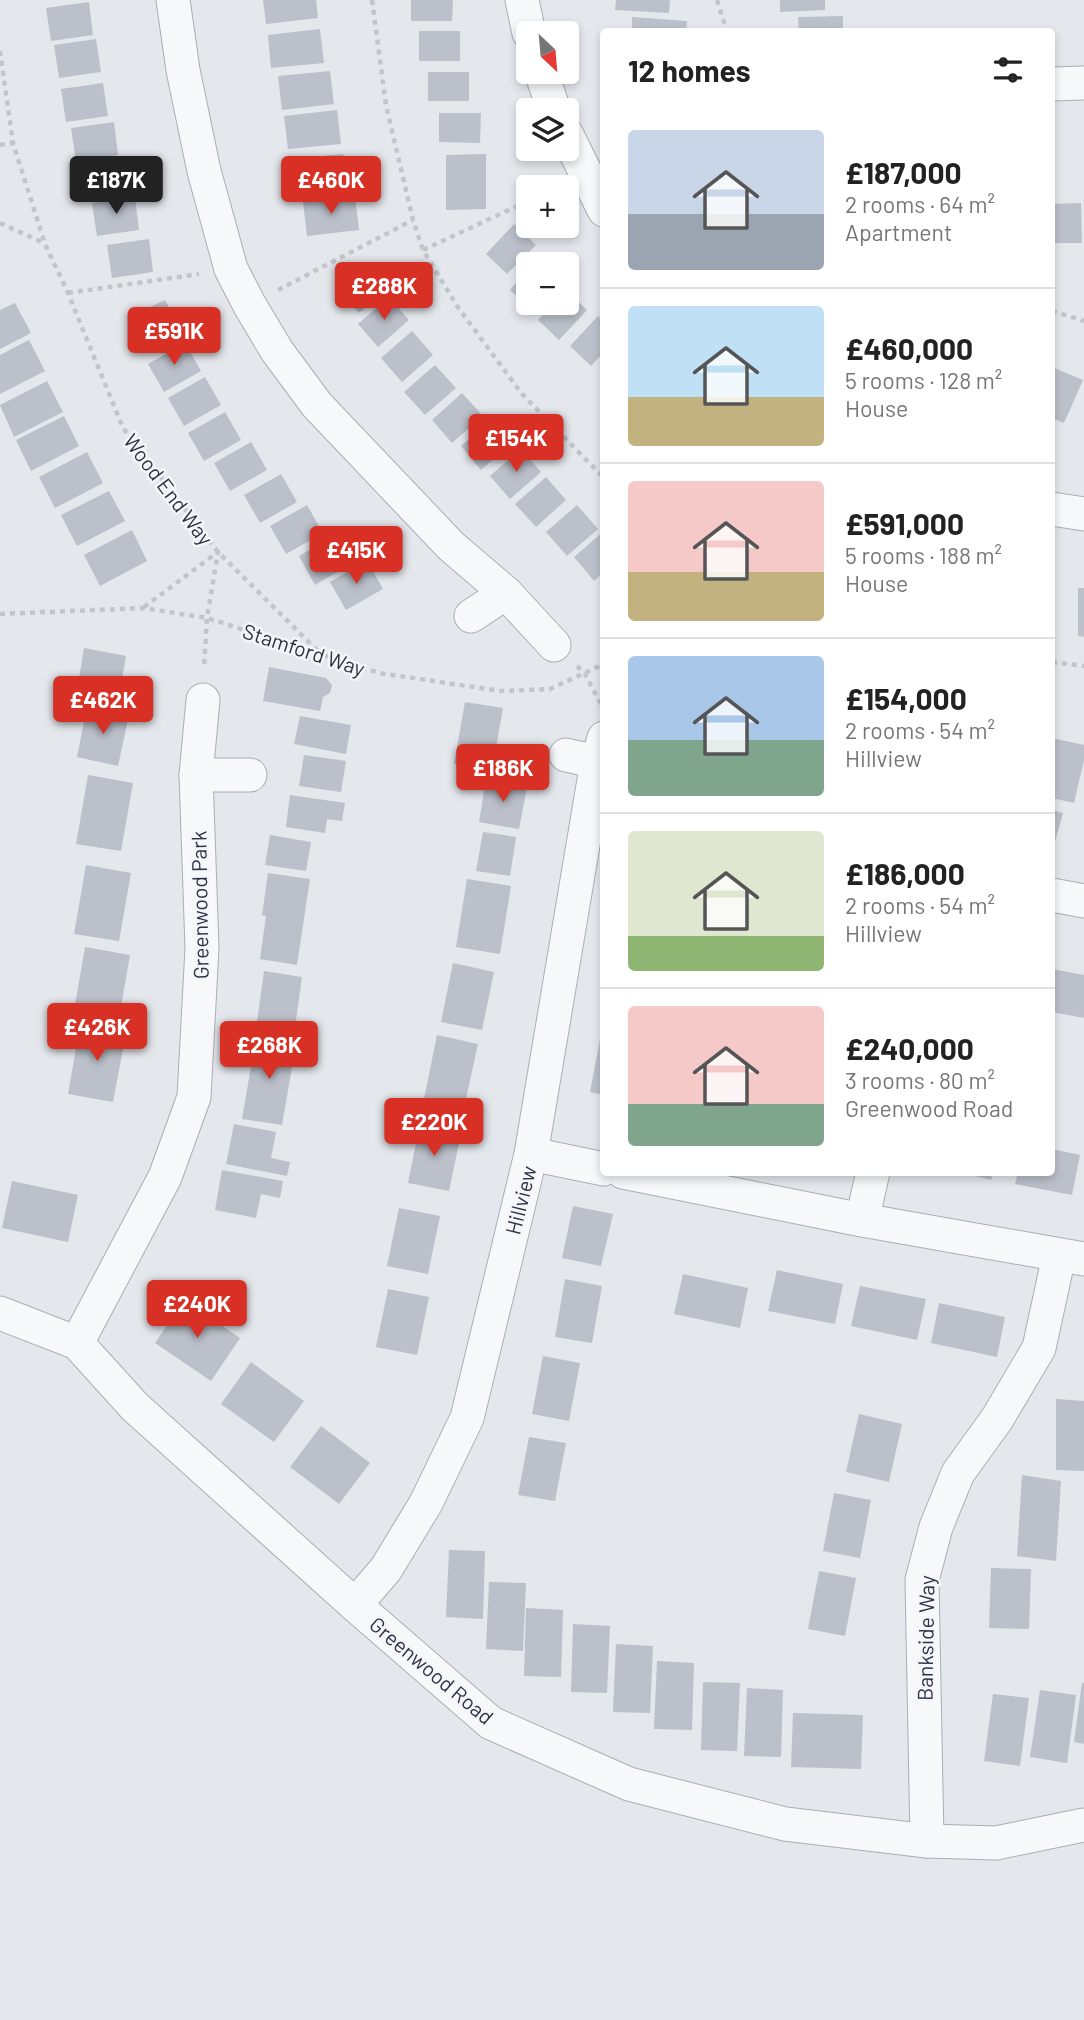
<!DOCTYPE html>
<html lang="en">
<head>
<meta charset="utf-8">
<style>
	body { margin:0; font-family:Barlow,sans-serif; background:#f2f2f2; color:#222; height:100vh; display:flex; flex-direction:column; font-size:26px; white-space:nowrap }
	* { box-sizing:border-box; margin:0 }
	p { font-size:23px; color:#767676 }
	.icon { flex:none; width:38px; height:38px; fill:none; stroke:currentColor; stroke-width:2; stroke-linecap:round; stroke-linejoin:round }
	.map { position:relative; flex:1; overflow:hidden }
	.details { position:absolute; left:600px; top:28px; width:455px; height:1148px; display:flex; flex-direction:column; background:#fff; border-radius:7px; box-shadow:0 4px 10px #0003 }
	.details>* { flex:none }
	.needle { width:46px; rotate:154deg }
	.controls { position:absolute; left:516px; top:21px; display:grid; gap:14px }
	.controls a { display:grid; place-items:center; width:63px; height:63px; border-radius:7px; background:#fff; box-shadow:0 4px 10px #0003; font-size:35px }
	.price { position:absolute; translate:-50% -60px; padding:0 16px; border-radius:7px; background:#d93025; color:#fff; font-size:23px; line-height:46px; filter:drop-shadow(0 2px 4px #0008) }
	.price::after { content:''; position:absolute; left:50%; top:42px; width:21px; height:16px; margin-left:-10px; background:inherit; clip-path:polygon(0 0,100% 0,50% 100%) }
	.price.active { background:#222; color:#fff }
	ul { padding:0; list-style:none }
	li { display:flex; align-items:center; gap:21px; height:175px; padding:0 28px }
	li+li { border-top:2px solid #e0e0e0 }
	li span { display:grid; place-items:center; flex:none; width:196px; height:140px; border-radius:7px; color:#555 }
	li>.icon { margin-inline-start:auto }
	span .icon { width:84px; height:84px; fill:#fffc; stroke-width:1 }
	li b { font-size:30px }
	h2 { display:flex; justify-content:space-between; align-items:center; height:84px; padding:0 28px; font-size:30px }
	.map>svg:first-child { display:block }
</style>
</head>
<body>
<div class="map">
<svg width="1084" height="2020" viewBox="0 0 1084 2020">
	<rect width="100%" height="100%" fill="#e4e7ec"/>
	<!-- building -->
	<g fill="#bbc0ca">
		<path d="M263 0H316L318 18 266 24Z"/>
		<path d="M411 0H453L452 21H411Z"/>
		<path d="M616 0H670L669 13 615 10Z"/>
		<path d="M780 0H825V10L780 12Z"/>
		<path d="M89 2 93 35 51 41 46 8Z"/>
		<path d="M843 16V32H799L798 17Z"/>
		<path d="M632 17 687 21 686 32H632Z"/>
		<path d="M320 29 324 63 271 68 268 35Z"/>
		<rect x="419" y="31" width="41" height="30"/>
		<path d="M96 39 101 72 59 78 54 45Z"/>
		<path d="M330 71 334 104 282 110 278 76Z"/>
		<rect x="428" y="72" width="41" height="29"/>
		<path d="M103 83 108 116 66 122 61 89Z"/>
		<path d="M337 110 341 144 288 149 284 116Z"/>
		<path d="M439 113H481L480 143 439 142Z"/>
		<path d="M114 122 118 155 76 161 71 128Z"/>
		<path d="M343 154 347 188 295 194 291 159Z"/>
		<path d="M486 154V209L446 210V155Z"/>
		<path d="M125 162 130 195 88 201 84 168Z"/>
		<path d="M355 196 359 230 307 236 303 202Z"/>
		<path d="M135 197 139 230 97 236 92 203Z"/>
		<path d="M1081 203 1082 243H1052V204Z"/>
		<path d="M514 224 536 245 507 274 486 254Z"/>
		<path d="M149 239 153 272 112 278 107 245Z"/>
		<path d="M369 262 390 286 359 313 338 289Z"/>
		<path d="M528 269V303H537L531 309 510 290Z"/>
		<path d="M567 291 587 310 559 340 538 320 554 303H567Z"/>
		<path d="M389 297 409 320 378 347 358 324Z"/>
		<path d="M165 300 184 334 147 354 127 318Z"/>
		<path d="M15 303 31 333 0 349V310Z"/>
		<path d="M598 316 604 322V352L591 366 570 346Z"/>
		<path d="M412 331 433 355 402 382 381 358Z"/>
		<path d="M29 340 45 371 0 394V355Z"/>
		<path d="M185 343 201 371 164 392 148 364Z"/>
		<path d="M435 365 456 388 425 415 404 392Z"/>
		<path d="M1052 367 1083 380 1064 423 1052 418Z"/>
		<path d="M205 377 221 405 184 426 168 398Z"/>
		<path d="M47 381 63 412 14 437 0 405Z"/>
		<path d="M462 393 483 416 452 443 432 420Z"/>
		<path d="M225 412 241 440 204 461 188 433Z"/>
		<path d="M64 416 79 446 31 471 16 440Z"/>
		<path d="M492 419 512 443 481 470 461 446Z"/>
		<path d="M251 442 267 470 230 491 214 463Z"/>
		<path d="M521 449 541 472 510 499 490 476Z"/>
		<path d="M87 452 103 483 55 508 39 477Z"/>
		<path d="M281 474 297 502 260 523 244 495Z"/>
		<path d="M546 477 566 500 536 527 515 504Z"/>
		<path d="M109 491 125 521 77 546 61 515Z"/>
		<path d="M307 505 323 533 286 554 270 526Z"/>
		<path d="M577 505 598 529 567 556 546 532Z"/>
		<path d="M132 530 147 561 100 586 84 555Z"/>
		<path d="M604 531V572L594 581 574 557Z"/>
		<path d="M336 535 352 563 315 585 299 556Z"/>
		<path d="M367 561 383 589 346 610 330 582Z"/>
		<path d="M1078 588H1084V637L1078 636Z"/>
		<path d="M84 648 126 656 121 685 79 678Z"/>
		<path d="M269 667 326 678 332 685 330 693 323 697 320 711 263 701Z"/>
		<path d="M465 702 503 708 492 770 454 764Z"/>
		<path d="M87 707 129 715 118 766 77 757Z"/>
		<path d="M300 716 351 725 346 754 294 744Z"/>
		<path d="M1052 738 1084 745V760L1074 803 1052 798Z"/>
		<path d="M304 755 346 761 341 792 299 786Z"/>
		<path d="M88 775 133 783 121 851 76 844Z"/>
		<path d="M486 779 527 787 519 829 479 822Z"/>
		<path d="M290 795 345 803 342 821 327 819 325 833 286 827Z"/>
		<path d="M1052 810 1063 813 1053 848H1052Z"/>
		<path d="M483 832 516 837 510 876 476 871Z"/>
		<path d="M270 835 311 842 306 871 265 865Z"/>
		<path d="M86 865 131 873 119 941 74 934Z"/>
		<path d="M268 873 310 879 297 965 260 959 266 916 262 915Z"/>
		<path d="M467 879 511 886 500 954 456 947Z"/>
		<path d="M85 947 130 955 118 1024 73 1016Z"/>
		<path d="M453 963 494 972 482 1030 441 1022Z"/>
		<path d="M1052 969 1084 975V1018L1052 1012Z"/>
		<path d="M264 971 302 977 294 1034 256 1029Z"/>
		<path d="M80 1025 126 1033 113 1102 68 1094Z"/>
		<path d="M602 1029H604V1095L590 1092Z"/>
		<path d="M437 1035 478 1044 462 1117 422 1109Z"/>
		<path d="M256 1037 296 1044 282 1125 242 1119Z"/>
		<path d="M234 1124 276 1132 271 1158 290 1162 287 1176 226 1164Z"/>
		<path d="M420 1124 461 1133 449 1191 408 1183Z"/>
		<path d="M1052 1149 1080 1155 1072 1195 1015 1184 1018 1172H1052Z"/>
		<path d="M222 1170 283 1181 280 1198 261 1194 256 1218 215 1210Z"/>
		<path d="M959 1172H993L991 1180Z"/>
		<path d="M12 1181 78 1195 68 1242 2 1228Z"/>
		<path d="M573 1206 613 1214 601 1266 562 1258Z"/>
		<path d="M399 1208 440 1216 428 1274 387 1266Z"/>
		<path d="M777 1270 843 1284 835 1324 768 1311Z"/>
		<path d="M683 1274 748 1288 740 1328 674 1314Z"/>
		<path d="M565 1279 602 1286 592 1343 555 1337Z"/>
		<path d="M860 1286 926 1299 917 1340 851 1326Z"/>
		<path d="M388 1289 429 1297 417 1355 376 1347Z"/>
		<path d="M184 1300 240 1338 211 1381 155 1343Z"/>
		<path d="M939 1303 1005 1317 997 1357 931 1343Z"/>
		<path d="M543 1356 580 1363 569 1421 532 1414Z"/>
		<path d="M251 1362 304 1401 274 1442 221 1404Z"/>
		<path d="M1056 1399 1084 1401V1471L1056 1470Z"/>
		<path d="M859 1414 902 1424 889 1482 846 1472Z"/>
		<path d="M321 1426 370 1463 339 1504 290 1467Z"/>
		<path d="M529 1437 566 1443 555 1501 518 1495Z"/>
		<path d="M1022 1475 1061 1481 1056 1561 1017 1556Z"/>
		<path d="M834 1493 871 1500 860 1558 823 1551Z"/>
		<path d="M449 1550 485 1551 483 1619 446 1617Z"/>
		<path d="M991 1568 1031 1569 1029 1629 989 1628Z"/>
		<path d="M819 1571 856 1578 845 1636 808 1629Z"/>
		<path d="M489 1582 526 1583 523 1651 486 1649Z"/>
		<path d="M526 1608 563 1610 561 1677 524 1676Z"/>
		<path d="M573 1624 610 1626 607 1693 571 1692Z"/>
		<path d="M616 1644 653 1646 650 1713 613 1712Z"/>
		<path d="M657 1661 694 1663 692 1730 654 1729Z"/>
		<path d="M703 1682 740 1683 737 1751 701 1750Z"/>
		<path d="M1082 1683H1084V1744L1074 1742Z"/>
		<path d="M747 1688 783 1690 781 1757 744 1756Z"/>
		<path d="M1040 1690 1076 1695 1067 1763 1030 1757Z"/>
		<path d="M993 1694 1029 1698 1020 1766 984 1761Z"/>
		<path d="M793 1713 863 1715 861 1769 791 1767Z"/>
	</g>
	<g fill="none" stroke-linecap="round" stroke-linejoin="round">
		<defs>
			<g id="minor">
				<path d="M173 0 183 70 204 171 231 269 249 304 277 351 317 405 451 546 506 593 554 645"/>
				<path d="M522 0 529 33"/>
				<path d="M541 72 554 110"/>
				<path d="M1052 84 1084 83"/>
				<path d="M567 135 604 210"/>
				<path d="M1052 509 1084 514"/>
				<path d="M471 616 506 593"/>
				<path d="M566 755 597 762"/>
				<path d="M196 775H250"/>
				<path d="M1052 895 1084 901"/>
				<path d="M531 1154 604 1169"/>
				<path d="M623 1172 862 1220 1084 1259"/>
				<path d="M862 1220 873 1172"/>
				<path d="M0 1313 77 1343 135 1407 355 1605 491 1723 629 1784 785 1824 927 1841 996 1843 1084 1825"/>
				<path d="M77 1343 165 1177 194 1097 202 948 196 775 203 700"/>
				<path d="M355 1605 386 1569 426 1503 467 1418 531 1154 597 762 604 738"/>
				<path d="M927 1841 922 1580 936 1527 958 1473 997 1419 1039 1348 1059 1256"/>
			</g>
		</defs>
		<!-- minor casing -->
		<use href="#minor" stroke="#a9aeb7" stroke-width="35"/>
		<!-- path -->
		<g stroke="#c2c5cb" stroke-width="4.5" stroke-dasharray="5 5" stroke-linecap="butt">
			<path d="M372 0 386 105 413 220 423 250 457 306 522 394 604 478"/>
			<path d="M717 0 727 32"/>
			<path d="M0 51 13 143 45 244 68 293 123 428 218 552 320 653"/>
			<path d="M0 145 13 143"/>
			<path d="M0 223 44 243"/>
			<path d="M423 250 528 201"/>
			<path d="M278 290 413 220"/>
			<path d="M68 293 199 274"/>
			<path d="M1052 311 1084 321"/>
			<path d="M144 607 218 552 207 618 204 668"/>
			<path d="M0 614 143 608 207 618 379 673 501 691 550 689 604 664"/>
			<path d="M1052 662 1084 666"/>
			<path d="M577 666 585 674 602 706"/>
		</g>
		<!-- minor -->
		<use href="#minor" stroke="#f7f8fa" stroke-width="33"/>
	</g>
	<g text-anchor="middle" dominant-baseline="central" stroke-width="5" stroke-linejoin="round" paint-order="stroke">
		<!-- street labels -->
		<g font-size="21" fill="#2b3445" stroke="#f4f6f9">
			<text transform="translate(169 489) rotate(53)">Wood End Way</text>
			<text transform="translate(304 649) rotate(18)">Stamford Way</text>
			<text transform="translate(199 905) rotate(-91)">Greenwood Park</text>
			<text transform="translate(520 1200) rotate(-76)">Hillview</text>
			<text transform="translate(925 1638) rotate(-89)">Bankside Way</text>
			<text transform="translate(432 1670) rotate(40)">Greenwood Road</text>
		</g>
	</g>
</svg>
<div class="controls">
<a><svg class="needle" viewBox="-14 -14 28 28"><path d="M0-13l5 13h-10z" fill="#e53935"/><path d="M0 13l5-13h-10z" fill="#767676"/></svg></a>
<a><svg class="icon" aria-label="layers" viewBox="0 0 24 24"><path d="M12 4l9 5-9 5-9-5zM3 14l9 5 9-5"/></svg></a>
<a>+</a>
<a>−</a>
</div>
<b class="price active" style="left:116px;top:216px">£187K</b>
<b class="price" style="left:331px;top:216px">£460K</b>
<b class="price" style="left:384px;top:322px">£288K</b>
<b class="price" style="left:174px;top:367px">£591K</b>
<b class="price" style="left:516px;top:474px">£154K</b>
<b class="price" style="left:356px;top:586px">£415K</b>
<b class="price" style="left:103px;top:736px">£462K</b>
<b class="price" style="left:503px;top:804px">£186K</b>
<b class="price" style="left:97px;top:1063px">£426K</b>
<b class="price" style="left:269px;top:1081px">£268K</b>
<b class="price" style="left:434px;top:1158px">£220K</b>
<b class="price" style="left:197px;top:1340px">£240K</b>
<section class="details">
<h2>12 homes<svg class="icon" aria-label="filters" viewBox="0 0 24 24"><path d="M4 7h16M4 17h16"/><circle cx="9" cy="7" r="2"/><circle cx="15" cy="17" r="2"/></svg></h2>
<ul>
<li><span style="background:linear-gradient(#c9d6e8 60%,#9aa5b1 0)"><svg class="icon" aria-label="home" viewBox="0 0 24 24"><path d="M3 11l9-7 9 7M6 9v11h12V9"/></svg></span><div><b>£187,000</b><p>2 rooms · 64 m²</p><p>Apartment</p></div></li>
<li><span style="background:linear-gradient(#bfe0f5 65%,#c2b280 0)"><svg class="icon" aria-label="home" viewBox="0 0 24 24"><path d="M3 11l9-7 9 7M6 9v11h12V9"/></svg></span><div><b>£460,000</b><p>5 rooms · 128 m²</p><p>House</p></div></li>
<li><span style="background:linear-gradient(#f6c9c9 65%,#c2b280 0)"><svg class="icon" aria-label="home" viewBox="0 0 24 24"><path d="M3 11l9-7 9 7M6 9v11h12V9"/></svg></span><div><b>£591,000</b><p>5 rooms · 188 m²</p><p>House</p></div></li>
<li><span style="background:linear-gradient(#a9c7e8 60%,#7fa58c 0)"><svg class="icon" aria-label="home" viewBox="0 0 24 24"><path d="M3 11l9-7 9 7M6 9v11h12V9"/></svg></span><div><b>£154,000</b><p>2 rooms · 54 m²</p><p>Hillview</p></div></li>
<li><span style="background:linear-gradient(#dfe7d0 75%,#8fb573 0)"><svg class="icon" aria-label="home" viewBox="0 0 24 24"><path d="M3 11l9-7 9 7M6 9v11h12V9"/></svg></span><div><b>£186,000</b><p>2 rooms · 54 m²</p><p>Hillview</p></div></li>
<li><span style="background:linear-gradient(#f6c9c9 70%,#7fa58c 0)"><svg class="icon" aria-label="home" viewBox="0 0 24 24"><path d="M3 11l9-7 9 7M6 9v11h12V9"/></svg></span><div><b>£240,000</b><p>3 rooms · 80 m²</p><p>Greenwood Road</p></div></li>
</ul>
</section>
</div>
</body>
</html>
